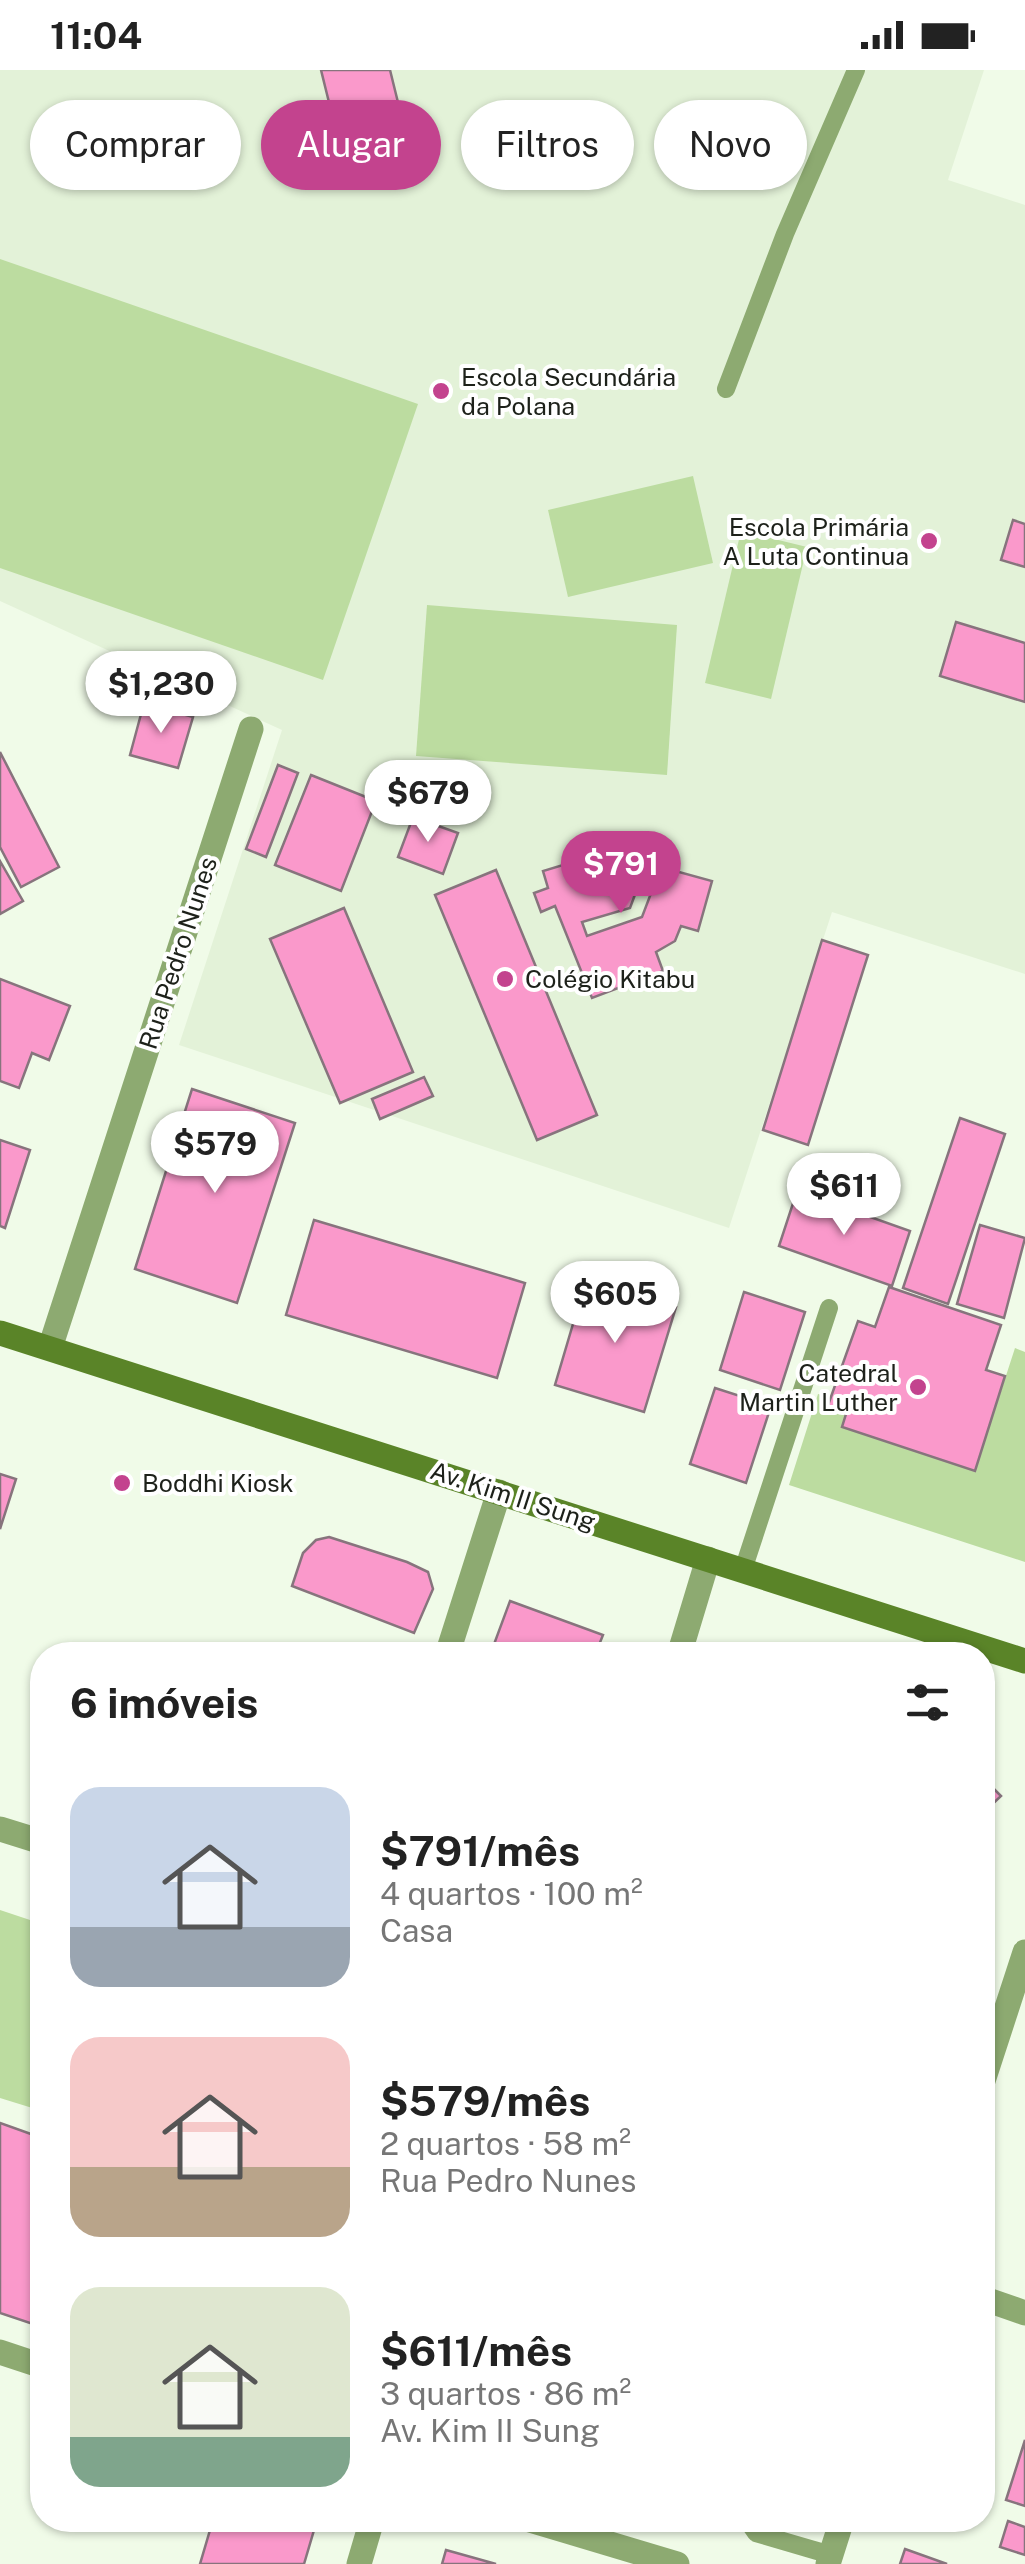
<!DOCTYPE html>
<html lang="pt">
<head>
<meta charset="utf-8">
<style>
	body { margin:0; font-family:"Public Sans",sans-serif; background:#f2f2f2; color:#222; height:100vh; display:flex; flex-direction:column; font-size:38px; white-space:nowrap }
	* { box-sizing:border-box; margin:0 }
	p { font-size:32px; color:#767676 }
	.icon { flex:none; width:55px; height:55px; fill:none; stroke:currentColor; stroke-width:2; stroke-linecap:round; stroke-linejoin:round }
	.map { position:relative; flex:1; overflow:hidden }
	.side { position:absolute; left:30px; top:1572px; width:965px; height:890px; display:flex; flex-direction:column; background:#fff; border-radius:40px; box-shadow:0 2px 8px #0004 }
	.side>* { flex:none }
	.top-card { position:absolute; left:30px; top:30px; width:965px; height:90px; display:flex; gap:20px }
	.price { position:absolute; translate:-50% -85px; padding:0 22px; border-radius:35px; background:#fff; color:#222; font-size:32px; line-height:65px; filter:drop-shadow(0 2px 5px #0008) }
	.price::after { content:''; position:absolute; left:50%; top:60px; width:30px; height:22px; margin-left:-15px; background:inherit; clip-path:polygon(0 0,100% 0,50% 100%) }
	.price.active { background:#c3438e; color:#fff }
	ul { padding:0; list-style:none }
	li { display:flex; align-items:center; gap:30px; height:250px; padding:0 40px }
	li span { display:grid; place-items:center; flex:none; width:280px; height:200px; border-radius:30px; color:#555 }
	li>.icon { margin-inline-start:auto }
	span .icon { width:120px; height:120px; fill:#fffc; stroke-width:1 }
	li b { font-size:42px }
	h2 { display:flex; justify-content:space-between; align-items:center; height:120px; padding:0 40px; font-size:42px }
	.chip { padding:0 35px; border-radius:45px; background:#fff; box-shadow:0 2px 8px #0004; font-size:35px; line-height:90px }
	.chip.active { background:#c3438e; color:#fff }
	.status { display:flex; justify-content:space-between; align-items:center; height:70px; padding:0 50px; background:#fff; direction:ltr }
	.status svg { height:28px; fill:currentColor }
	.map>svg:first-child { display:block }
</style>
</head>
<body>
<div class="status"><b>11:04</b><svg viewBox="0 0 49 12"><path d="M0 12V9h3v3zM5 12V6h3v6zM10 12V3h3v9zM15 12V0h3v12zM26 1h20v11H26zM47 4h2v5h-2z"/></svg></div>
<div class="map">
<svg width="1025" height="2494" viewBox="0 0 1025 2494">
	<rect width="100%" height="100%" fill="#f0fbe8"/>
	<!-- built -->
	<path fill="#e3f2d8" d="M0 0H984L948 110 1025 135V904L832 842 729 1158 179 975 282 660 0 531Z"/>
	<!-- green -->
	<g fill="#bcdca0">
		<path d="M0 189 418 334 323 610 0 498Z"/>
		<path d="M693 406 713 493 568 527 548 440Z"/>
		<path d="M741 461 807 477 771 629 705 613Z"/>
		<path d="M427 535 677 555 667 705 416 686Z"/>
		<path d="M1015 1278 1025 1282V1492L789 1415 818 1324 831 1327 846 1344 842 1357 975 1401Z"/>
		<path d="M0 1840 42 1854V2041L0 2028Z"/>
	</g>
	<!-- building -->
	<g fill="#fa99cb" stroke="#87747d" stroke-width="2.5">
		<path d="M321 0H390L408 73 343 89Z"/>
		<path d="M1013 450 1025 454V497L1001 490Z"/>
		<path d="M956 552 1025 573V632L940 606Z"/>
		<path d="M144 633 193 647 178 698 130 685Z"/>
		<path d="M0 682 59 797 21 817 0 777Z"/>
		<path d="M278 695 298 703 266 787 246 779Z"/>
		<path d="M311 705 376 731 341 821 275 795Z"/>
		<path d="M413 747 458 763 443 804 398 787Z"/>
		<path d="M593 777 645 798 630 838 582 852 587 866 642 847 661 797 712 811 698 861 681 856 675 871 656 882 663 901 592 928 555 836 541 842 534 823 548 818 543 801 583 789Z"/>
		<path d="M0 791 23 831 0 844Z"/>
		<path d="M496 800 597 1045 537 1070 435 825Z"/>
		<path d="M344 838 413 1002 340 1033 270 869Z"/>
		<path d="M822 870 868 885 808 1075 763 1060Z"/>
		<path d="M0 909 70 936 49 990 32 983 19 1018 0 1011Z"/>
		<path d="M424 1007 433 1026 380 1049 372 1029Z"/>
		<path d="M192 1019 295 1053 237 1233 135 1199Z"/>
		<path d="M960 1048 1005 1064 948 1234 903 1218Z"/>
		<path d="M0 1070 30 1080 5 1158 0 1156Z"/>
		<path d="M797 1121 910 1161 892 1216 779 1176Z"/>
		<path d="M314 1150 525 1213 497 1308 286 1245Z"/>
		<path d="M980 1155 1025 1168 1004 1248 957 1234Z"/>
		<path d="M586 1210 676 1237 644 1342 555 1315Z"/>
		<path d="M889 1217 1001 1255 986 1300 1005 1306 975 1401 842 1357 846 1344 827 1338 858 1251 875 1257Z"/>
		<path d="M744 1222 805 1242 780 1320 720 1300Z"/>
		<path d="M715 1318 771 1336 746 1413 690 1394Z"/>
		<path d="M0 1404 16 1409 0 1459Z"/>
		<path d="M329 1467 407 1492 428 1502 433 1519 414 1563 292 1516 303 1483 316 1470Z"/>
		<path d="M510 1531 603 1565 595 1585H507L508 1583 493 1577Z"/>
		<path d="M988 1713 1001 1726 982 1744V1718Z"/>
		<path d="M0 2053 42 2068V2105L38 2124 42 2125V2257L0 2243Z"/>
		<path d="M1025 2370V2436L1006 2430Z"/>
		<path d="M213 2450H317L304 2494H200Z"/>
		<path d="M1008 2451 1025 2457V2485L1000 2477Z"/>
		<path d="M905 2479 947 2494H900Z"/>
		<path d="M446 2480 496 2494H442Z"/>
	</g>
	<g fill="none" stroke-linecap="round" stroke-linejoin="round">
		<!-- lane -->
		<g stroke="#8daa71" stroke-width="18">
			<path d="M726 319 785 164 856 0"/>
			<path d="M743 1500 829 1238"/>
			<path d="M747 2450 756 2463 831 2485"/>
		</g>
		<!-- street -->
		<g stroke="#8daa71" stroke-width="25">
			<path d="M50 1278 251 659"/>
			<path d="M447 1585 499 1422"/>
			<path d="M679 1585 708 1489"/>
			<path d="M0 1759 42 1772"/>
			<path d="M982 2014 1025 1882"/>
			<path d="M982 2228 1025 2243"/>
			<path d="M0 2282 42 2296"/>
			<path d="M530 2450 677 2494"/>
			<path d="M359 2494 372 2450"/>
			<path d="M828 2494 842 2450"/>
		</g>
		<!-- secondary -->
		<path stroke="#5a8428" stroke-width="25" d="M0 1263 1025 1591"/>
	</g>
	<!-- markers -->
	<g fill="#c3438e" stroke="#fff" stroke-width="4">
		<circle cx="441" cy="321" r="10"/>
		<circle cx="929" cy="471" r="10"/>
		<circle cx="505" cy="909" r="10"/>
		<circle cx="918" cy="1317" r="10"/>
		<circle cx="122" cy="1413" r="10"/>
	</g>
	<g text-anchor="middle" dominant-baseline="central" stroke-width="8" stroke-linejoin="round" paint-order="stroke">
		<!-- poi labels -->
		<g font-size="25" fill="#1d211a" stroke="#fff" text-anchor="start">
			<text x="461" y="307">Escola Secundária<tspan x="461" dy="29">da Polana</tspan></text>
			<text x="909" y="457" text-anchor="end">Escola Primária<tspan x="909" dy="29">A Luta Continua</tspan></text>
			<text x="525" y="909">Colégio Kitabu</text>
			<text x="898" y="1303" text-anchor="end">Catedral<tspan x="898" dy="29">Martin Luther</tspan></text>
			<text x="142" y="1413">Boddhi Kiosk</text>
		</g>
		<!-- street labels -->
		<g font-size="25" fill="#1d211a" stroke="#fff">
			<text transform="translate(178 883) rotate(-72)">Rua Pedro Nunes</text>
			<text transform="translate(513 1426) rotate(18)">Av. Kim II Sung</text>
		</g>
	</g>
</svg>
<b class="price" style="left:161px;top:666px">$1,230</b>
<b class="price" style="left:428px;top:775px">$679</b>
<b class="price active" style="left:621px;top:846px">$791</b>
<b class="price" style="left:215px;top:1126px">$579</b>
<b class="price" style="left:844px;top:1168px">$611</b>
<b class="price" style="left:615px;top:1276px">$605</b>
<div class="top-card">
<a class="chip">Comprar</a>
<a class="chip active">Alugar</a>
<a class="chip">Filtros</a>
<a class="chip">Novo</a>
</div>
<section class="side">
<h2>6 imóveis<svg class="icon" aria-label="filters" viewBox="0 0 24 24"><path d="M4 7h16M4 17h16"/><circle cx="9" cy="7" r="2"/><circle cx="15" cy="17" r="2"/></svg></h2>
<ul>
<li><span style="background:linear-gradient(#c9d6e8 70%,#9aa5b1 0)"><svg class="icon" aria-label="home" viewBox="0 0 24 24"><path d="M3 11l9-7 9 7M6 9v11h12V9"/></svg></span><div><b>$791/mês</b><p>4 quartos · 100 m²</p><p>Casa</p></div></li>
<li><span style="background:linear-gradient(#f6c9c9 65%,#b9a48a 0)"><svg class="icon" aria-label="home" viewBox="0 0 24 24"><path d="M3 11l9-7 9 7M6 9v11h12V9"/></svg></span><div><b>$579/mês</b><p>2 quartos · 58 m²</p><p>Rua Pedro Nunes</p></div></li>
<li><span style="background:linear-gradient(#dfe7d0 75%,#7fa58c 0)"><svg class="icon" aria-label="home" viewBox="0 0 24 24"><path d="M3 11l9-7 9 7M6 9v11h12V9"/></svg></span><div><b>$611/mês</b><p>3 quartos · 86 m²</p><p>Av. Kim II Sung</p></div></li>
</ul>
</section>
</div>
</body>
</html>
